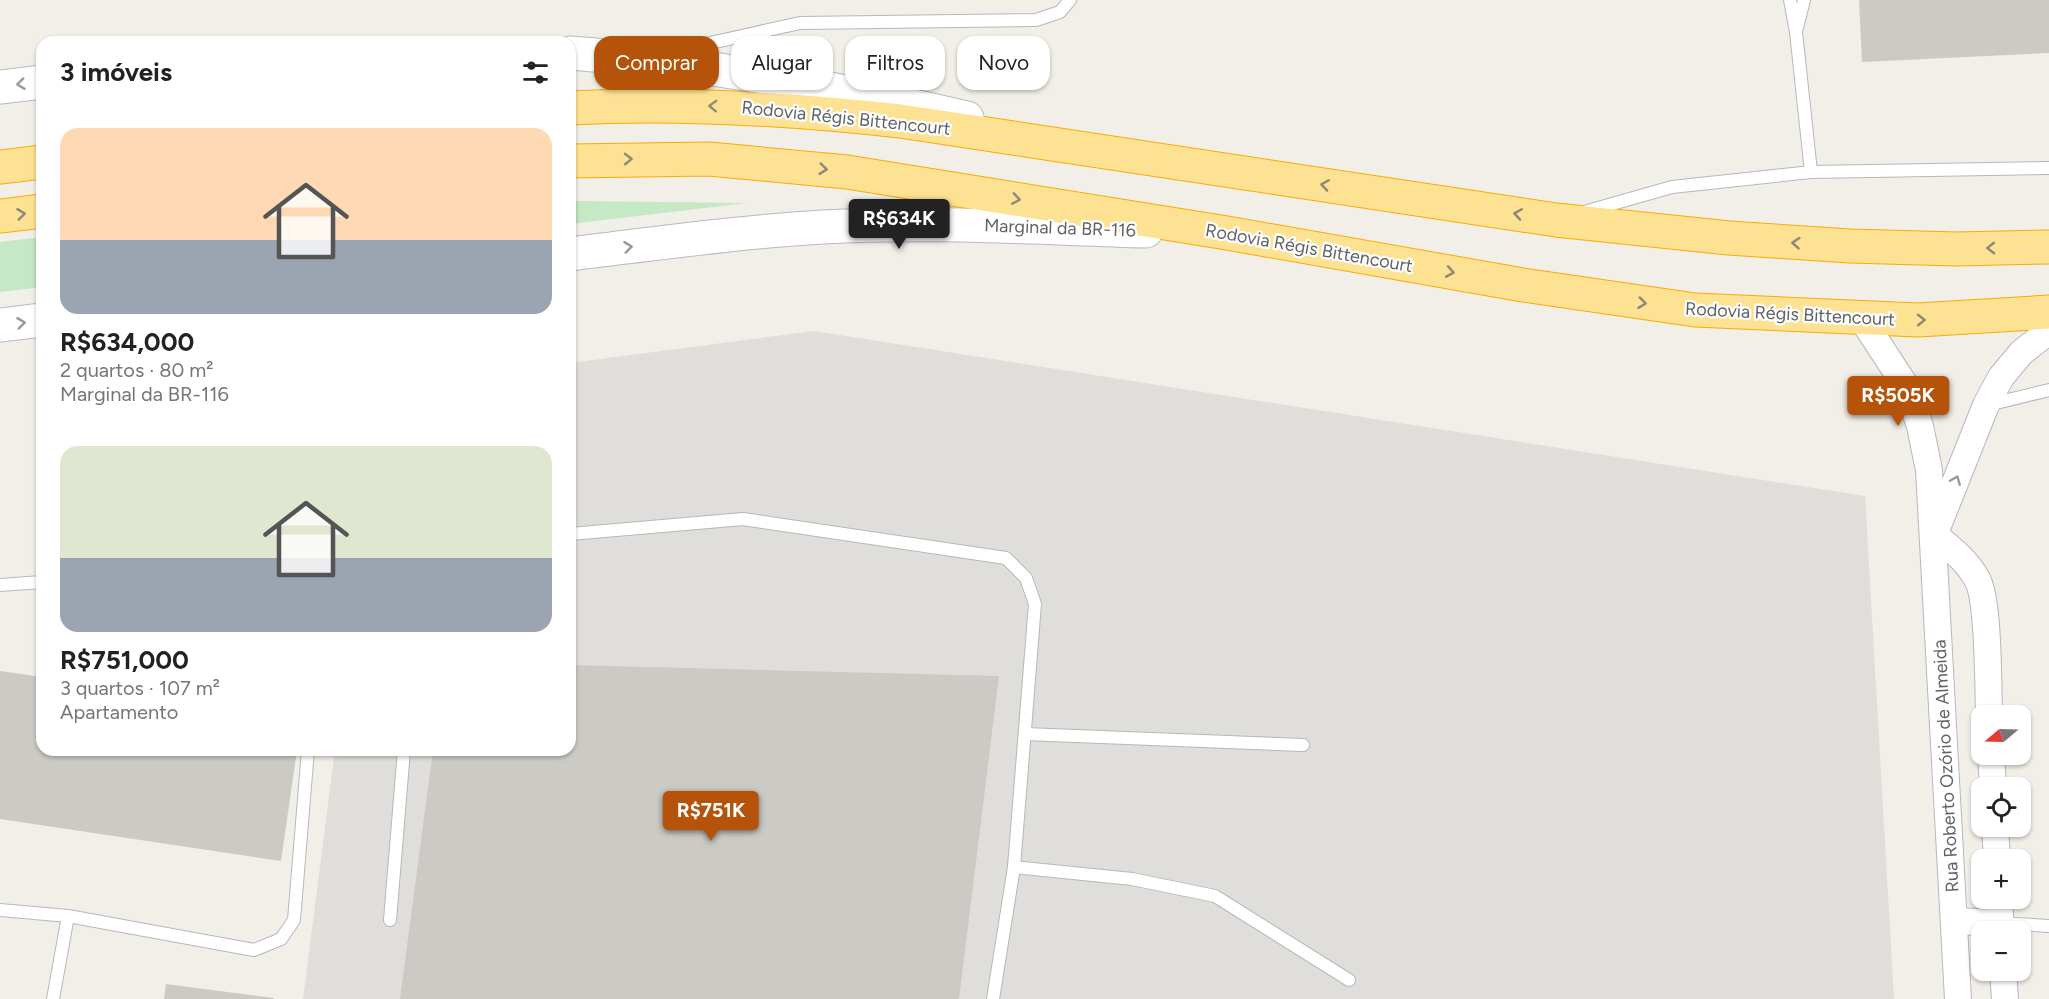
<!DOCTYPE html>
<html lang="pt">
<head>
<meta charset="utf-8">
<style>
	body { margin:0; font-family:Figtree,sans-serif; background:#f6f6f6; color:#222; height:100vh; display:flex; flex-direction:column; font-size:22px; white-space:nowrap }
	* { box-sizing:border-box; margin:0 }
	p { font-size:20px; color:#767676 }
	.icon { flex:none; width:33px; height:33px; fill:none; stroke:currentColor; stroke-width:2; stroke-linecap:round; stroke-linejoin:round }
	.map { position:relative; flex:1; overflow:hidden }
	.drawer { position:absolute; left:36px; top:36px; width:540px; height:720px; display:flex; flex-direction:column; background:#fff; border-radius:18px; box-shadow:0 2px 4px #0004 }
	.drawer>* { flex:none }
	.top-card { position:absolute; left:594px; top:36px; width:570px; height:54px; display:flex; gap:12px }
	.needle { width:39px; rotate:251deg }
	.fabs { position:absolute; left:1971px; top:705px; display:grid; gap:12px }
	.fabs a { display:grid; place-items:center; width:60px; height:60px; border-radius:12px; background:#fff; box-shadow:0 2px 4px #0004; font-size:30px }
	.price { position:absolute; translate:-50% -51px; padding:0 14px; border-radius:6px; background:#b45309; color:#fff; font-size:20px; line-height:39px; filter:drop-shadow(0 2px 3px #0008) }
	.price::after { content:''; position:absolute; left:50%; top:36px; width:18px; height:14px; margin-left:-9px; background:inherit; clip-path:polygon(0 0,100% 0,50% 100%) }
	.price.active { background:#222; color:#fff }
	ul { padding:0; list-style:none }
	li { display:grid; align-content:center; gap:12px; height:318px; padding:0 24px }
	li span { display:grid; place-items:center; height:186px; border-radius:18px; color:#555 }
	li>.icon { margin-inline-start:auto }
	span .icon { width:108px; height:108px; fill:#fffc; stroke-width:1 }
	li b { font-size:26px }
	h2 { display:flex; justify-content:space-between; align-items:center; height:72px; padding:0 24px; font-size:26px }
	.chip { padding:0 21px; border-radius:18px; background:#fff; box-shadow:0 2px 4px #0004; font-size:21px; line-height:54px }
	.chip.active { background:#b45309; color:#fff }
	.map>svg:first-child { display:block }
</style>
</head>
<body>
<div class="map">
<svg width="2049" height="999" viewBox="0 0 2049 999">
	<rect width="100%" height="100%" fill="#f1efe8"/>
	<!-- industrial -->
	<path fill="#e0deda" d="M814 331 1865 496 1894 999H303L335 750H570V363Z"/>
	<!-- green -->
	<g fill="#c5e8c5">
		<path d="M570 201 747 203 570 224Z"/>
		<path d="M42 237V287L0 292V242Z"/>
	</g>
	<!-- building -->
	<g fill="#cccac5">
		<path d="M1859 0H2049V53L1862 62Z"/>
		<path d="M570 665 999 676 959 999H400L433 750H570Z"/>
		<path d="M0 671 42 677V750H297L281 861 0 819Z"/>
		<path d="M166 984 274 998V999H164Z"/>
	</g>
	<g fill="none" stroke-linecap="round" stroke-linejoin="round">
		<defs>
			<g id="lane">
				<path d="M1790 0 1796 32 1811 172"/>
				<path d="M1797 28 1804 0"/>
				<path d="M670 52 800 23 1036 20 1060 12 1070 0"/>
				<path d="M1584 212 1672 187 1811 172 2049 168"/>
				<path d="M1988 405 2049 390"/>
				<path d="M570 534 743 519 1006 558 1026 578 1035 604 1014 867 993 999"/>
				<path d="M0 585 42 582"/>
				<path d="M1025 734 1303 745"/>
				<path d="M1014 867 1132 879 1215 896 1349 980"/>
				<path d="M0 910 68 916 254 950 281 939 294 920 308 750"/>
				<path d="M390 920 404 750"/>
				<path d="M2000 923 2049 926"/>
				<path d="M53 999 68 916"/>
			</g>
			<g id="street">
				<path d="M1862 319 1907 388 1920 426 1929 470 1958 999"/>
				<path d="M1937 528 1986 405 2001 377 2022 352 2049 331"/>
				<path d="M1934 534C1950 548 1968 561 1978 581 1989 604 1988 686 1989 716"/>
				<path d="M1991 754 1993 788"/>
				<path d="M1995 826 1997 860"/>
				<path d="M1999 898 2001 932"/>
				<path d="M1954 921 2000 923"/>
				<path d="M2003 970 2005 999"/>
			</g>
			<g id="secondary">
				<path d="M570 53C704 63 836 88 967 118"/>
				<path d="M0 87 42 82"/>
				<path d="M570 254C654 244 738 232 823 227 930 221 1038 228 1146 231"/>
				<path d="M0 325 42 320"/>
			</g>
			<g id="highway">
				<path d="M570 108C680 102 790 109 900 121L1556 220 1729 238 1850 246 1956 249 2049 247"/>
				<path d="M570 161 709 159 847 172 1227 233 1523 285 1695 310 1918 320 2049 312"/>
				<path d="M0 167 42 162"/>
				<path d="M0 216 42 211"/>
			</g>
		</defs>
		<!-- lane casing -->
		<use href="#lane" stroke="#b5b8bc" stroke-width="14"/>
		<!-- street casing -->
		<use href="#street" stroke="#b5b8bc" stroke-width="28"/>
		<!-- secondary casing -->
		<use href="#secondary" stroke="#b6babf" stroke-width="35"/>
		<!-- highway casing -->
		<use href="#highway" stroke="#f9ab00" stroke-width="35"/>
		<!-- lane -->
		<use href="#lane" stroke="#fff" stroke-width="12"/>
		<!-- street -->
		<use href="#street" stroke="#fff" stroke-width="26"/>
		<!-- secondary -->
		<use href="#secondary" stroke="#fff" stroke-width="33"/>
		<!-- highway -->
		<use href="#highway" stroke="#fde293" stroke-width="33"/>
	</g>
	<!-- one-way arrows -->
	<defs><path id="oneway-chevron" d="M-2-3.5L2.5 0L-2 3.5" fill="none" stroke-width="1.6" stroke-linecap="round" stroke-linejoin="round" transform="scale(1.5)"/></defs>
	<g stroke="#979a9d">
		<use href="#oneway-chevron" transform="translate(21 84) rotate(173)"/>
		<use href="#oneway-chevron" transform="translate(628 247) rotate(-7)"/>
		<use href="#oneway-chevron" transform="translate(21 323) rotate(-7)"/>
		<use href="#oneway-chevron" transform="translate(1956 480) rotate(-68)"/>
	</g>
	<g stroke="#8e8975">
		<use href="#oneway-chevron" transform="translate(713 106) rotate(-178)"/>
		<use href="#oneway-chevron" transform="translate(628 159) rotate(-1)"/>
		<use href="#oneway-chevron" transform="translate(823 169) rotate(6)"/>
		<use href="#oneway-chevron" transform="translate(1325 185) rotate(-171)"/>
		<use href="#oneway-chevron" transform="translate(1016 199) rotate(9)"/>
		<use href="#oneway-chevron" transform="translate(21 214) rotate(-7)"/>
		<use href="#oneway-chevron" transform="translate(1518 214) rotate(-171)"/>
		<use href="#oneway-chevron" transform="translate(1796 243) rotate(-176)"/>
		<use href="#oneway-chevron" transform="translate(1991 248) rotate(179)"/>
		<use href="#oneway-chevron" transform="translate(1450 272) rotate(10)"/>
		<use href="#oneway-chevron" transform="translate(1642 303) rotate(7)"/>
		<use href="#oneway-chevron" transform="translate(1921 320) rotate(-1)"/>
	</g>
	<g text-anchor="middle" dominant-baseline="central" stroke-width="4.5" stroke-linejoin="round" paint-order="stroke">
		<!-- street labels -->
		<g font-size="18" fill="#5f6368" stroke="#fff">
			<text transform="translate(846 118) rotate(6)">Rodovia Régis Bittencourt</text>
			<text transform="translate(1060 228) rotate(2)">Marginal da BR-116</text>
			<text transform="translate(1309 248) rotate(10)">Rodovia Régis Bittencourt</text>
			<text transform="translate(1790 314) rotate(3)">Rodovia Régis Bittencourt</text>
			<text transform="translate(1946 766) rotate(-93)">Rua Roberto Ozório de Almeida</text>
		</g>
	</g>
</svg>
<div class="fabs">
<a><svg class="needle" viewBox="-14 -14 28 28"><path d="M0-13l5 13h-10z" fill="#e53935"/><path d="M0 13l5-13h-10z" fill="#767676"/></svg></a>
<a><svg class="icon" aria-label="locate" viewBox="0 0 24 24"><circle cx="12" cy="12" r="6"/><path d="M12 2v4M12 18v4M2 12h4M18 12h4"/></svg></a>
<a>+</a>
<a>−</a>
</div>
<b class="price active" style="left:899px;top:250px">R$634K</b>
<b class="price" style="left:1898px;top:427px">R$505K</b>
<b class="price" style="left:711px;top:842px">R$751K</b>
<div class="top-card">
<a class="chip active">Comprar</a>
<a class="chip">Alugar</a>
<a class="chip">Filtros</a>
<a class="chip">Novo</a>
</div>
<section class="drawer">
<h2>3 imóveis<svg class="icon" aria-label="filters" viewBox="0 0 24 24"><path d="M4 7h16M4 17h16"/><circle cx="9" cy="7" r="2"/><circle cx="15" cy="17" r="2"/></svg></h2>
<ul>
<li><span style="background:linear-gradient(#ffd9b3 60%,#9aa5b1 0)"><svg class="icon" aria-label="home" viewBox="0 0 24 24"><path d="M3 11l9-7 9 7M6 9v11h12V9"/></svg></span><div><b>R$634,000</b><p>2 quartos · 80 m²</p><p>Marginal da BR-116</p></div></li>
<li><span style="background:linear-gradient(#dfe7d0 60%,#9aa5b1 0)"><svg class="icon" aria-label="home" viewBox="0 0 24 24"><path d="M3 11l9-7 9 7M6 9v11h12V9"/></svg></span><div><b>R$751,000</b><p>3 quartos · 107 m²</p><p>Apartamento</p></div></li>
</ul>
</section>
</div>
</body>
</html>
